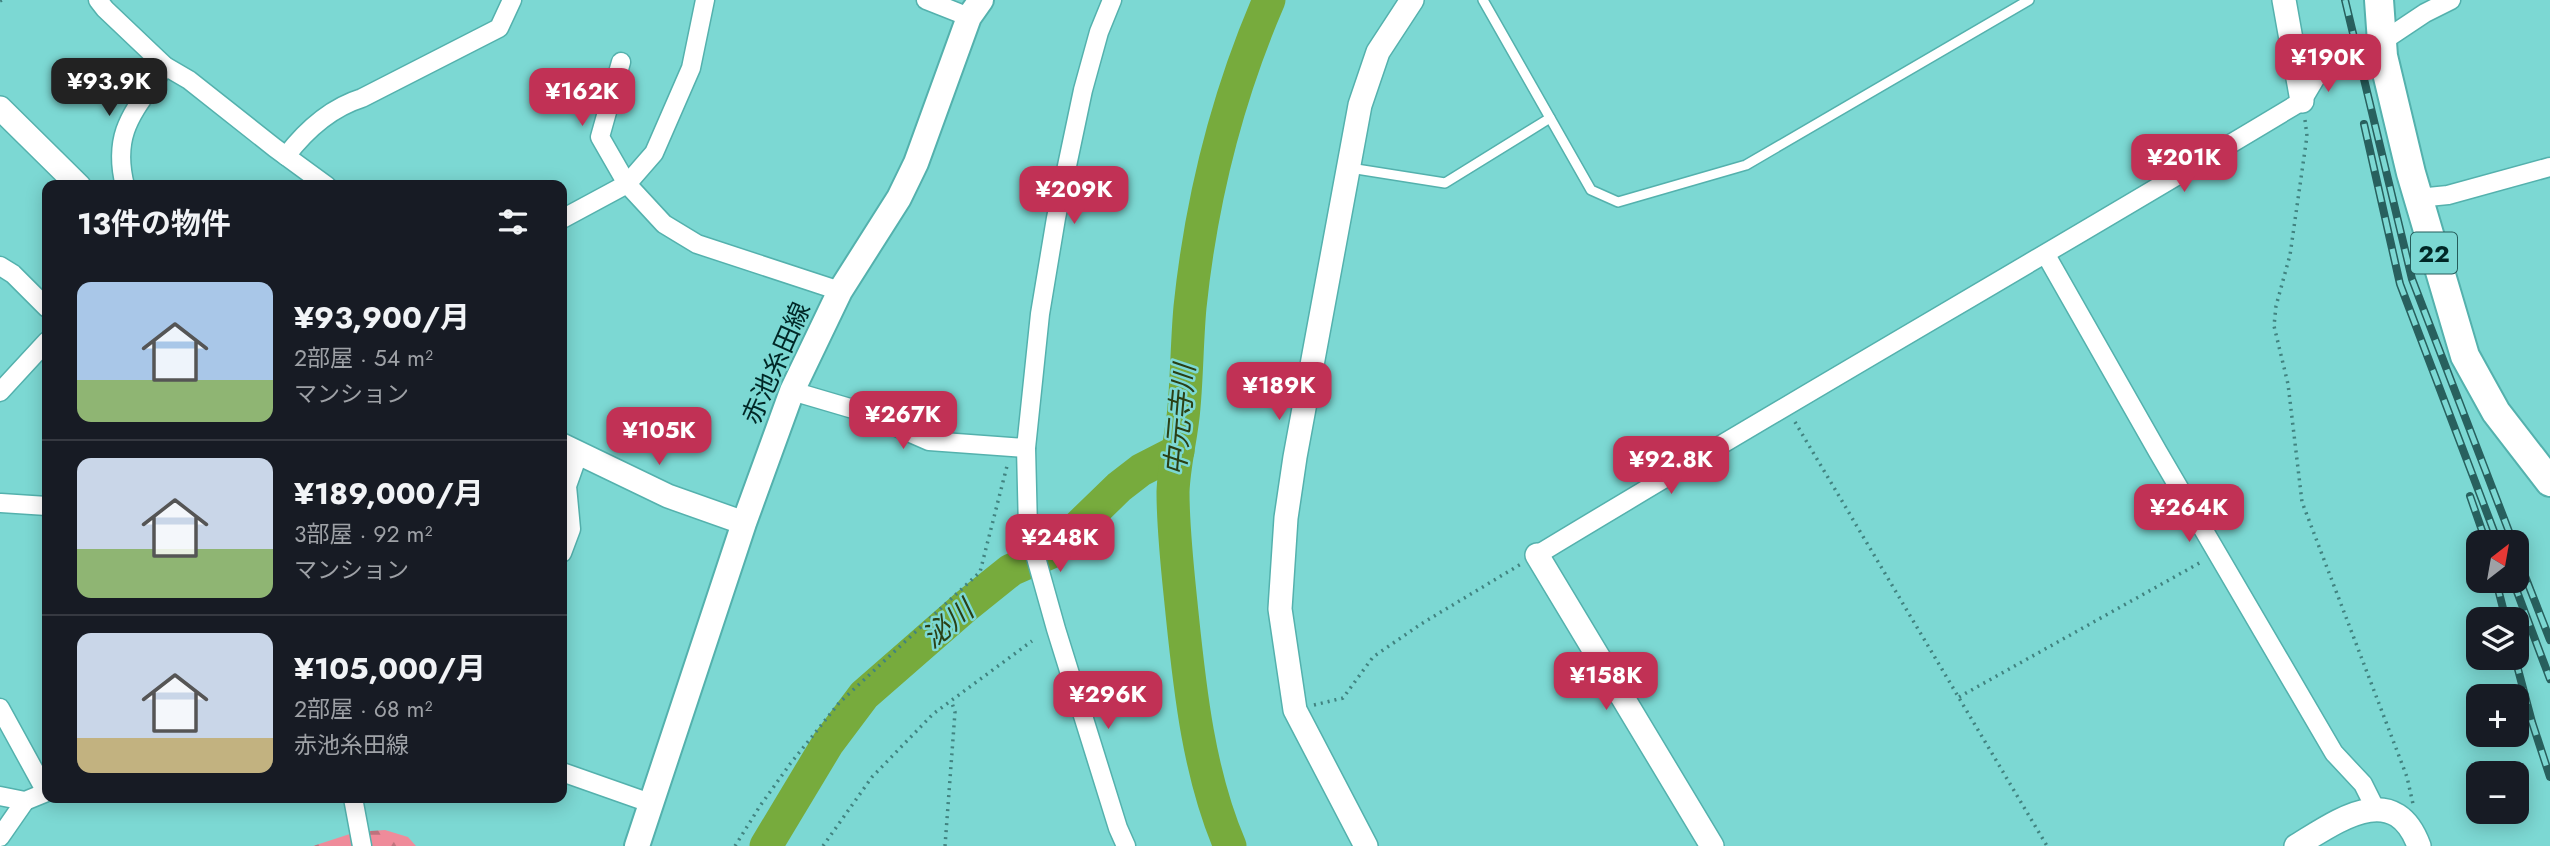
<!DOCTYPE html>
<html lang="ja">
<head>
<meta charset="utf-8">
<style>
	body { margin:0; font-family:Jost,"Noto Sans JP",sans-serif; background:#20242c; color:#f1f3f6; height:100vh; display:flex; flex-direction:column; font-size:26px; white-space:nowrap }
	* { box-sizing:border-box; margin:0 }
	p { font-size:23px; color:#9ea1a6 }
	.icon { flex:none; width:38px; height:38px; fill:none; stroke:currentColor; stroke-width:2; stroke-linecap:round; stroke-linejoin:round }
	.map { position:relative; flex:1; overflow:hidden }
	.details { position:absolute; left:42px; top:180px; width:525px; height:623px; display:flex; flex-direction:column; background:#171b24; border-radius:14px; box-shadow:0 4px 18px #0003 }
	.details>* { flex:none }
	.needle { width:46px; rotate:31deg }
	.controls { position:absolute; left:2466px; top:530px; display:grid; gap:14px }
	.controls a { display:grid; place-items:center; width:63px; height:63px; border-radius:14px; background:#171b24; box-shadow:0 4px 18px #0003; font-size:35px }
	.price { position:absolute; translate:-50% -60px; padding:0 16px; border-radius:14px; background:#c13155; color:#fff; font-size:23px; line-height:46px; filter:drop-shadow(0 2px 4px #0008) }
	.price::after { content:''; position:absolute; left:50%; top:42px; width:21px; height:16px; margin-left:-10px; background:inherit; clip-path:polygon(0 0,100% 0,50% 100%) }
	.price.active { background:#222; color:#fff }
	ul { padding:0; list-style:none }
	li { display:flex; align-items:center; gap:21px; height:175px; padding:0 35px }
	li+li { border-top:2px solid #363941 }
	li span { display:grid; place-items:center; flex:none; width:196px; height:140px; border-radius:14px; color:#555 }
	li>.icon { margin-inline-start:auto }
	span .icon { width:84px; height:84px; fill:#fffc; stroke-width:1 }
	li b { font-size:30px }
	h2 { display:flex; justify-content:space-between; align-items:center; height:84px; padding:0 35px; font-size:30px }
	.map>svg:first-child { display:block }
</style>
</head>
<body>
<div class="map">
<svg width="2550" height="846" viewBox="0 0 2550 846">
	<defs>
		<pattern id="forest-firs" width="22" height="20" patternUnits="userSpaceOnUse" patternTransform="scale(1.75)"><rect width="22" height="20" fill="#ef8b9a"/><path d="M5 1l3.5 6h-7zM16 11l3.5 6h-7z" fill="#bf727d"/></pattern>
	</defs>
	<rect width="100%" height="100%" fill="#7cd8d3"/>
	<!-- forest -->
	<path fill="url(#forest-firs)" d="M385 830 408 837 416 846H313L356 832Z"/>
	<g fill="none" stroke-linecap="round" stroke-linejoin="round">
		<!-- river -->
		<g stroke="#77ab3d" stroke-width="33">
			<path d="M766 846 828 743 864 695 966 606 1011 570 1052 552 1119 487 1141 470 1178 451"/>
			<path d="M1230 846C1199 774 1190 691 1182 613 1178 573 1173 532 1173 492 1174 463 1182 435 1184 407 1187 374 1187 340 1190 307 1201 202 1227 97 1269 0"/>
		</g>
		<!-- minor-tunnel -->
		<path stroke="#63b5b0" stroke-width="18" stroke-dasharray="18 9" stroke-linecap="butt" d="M2321 69 2370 59"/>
		<defs>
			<g id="service">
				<path d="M1483 0 1591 190 1618 202 1746 165 2029 0"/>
				<path d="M1350 168 1445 183 1550 118"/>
			</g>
			<g id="minor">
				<path d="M98 0 105 9 165 66 189 80 275 148 327 186"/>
				<path d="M926 0 969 17"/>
				<path d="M1112 0 1099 32 1083 90 1056 218 1040 314 1026 448 1028 529 1056 629 1118 828 1126 846"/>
				<path d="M2383 41 2425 13 2451 0"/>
				<path d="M621 62 600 137 627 184 664 224 697 244 840 291"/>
				<path d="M286 156C306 130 330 108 362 98L499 28 512 0"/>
				<path d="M125 186C111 130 136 110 165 66"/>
				<path d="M2418 198 2448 195 2550 167"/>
				<path d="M562 219 627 184 654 153 691 68 705 0"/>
				<path d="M2046 255 2158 452 2334 753 2363 784 2375 808"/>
				<path d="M0 266 13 274 47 308"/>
				<path d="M792 391 860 411 929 441 1026 448"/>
				<path d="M0 392 47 341"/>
				<path d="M1 503 47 506"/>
				<path d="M562 553 571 529 567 486 579 452"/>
				<path d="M1537 555C1791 401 2048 254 2302 101L2321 69"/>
				<path d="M0 708 46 792"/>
				<path d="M562 772 650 803"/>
				<path d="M0 796 25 801 47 792"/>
				<path d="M353 798 362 846"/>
				<path d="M0 837 25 801"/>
			</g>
			<g id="tertiary">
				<path d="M2284 0 2302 101"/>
				<path d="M0 108 79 186"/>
				<path d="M562 445 668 496 744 523"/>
				<path d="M1537 555 1712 846"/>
				<path d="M1366 846 1295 710 1280 609 1286 518 1295 457 1360 105 1378 52 1412 0"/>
				<path d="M2296 846C2336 822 2394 778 2419 846"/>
			</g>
			<path id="secondary" d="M637 846 744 523 792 391 840 291 899 198 916 163 969 17 981 0"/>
			<path id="primary" d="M2379 0 2383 56 2411 173 2465 356 2496 412 2550 482"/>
		</defs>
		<!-- service casing -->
		<use href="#service" stroke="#54b1ad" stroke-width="12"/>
		<!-- minor casing -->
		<use href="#minor" stroke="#54b1ad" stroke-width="21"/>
		<!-- tertiary casing -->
		<use href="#tertiary" stroke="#54b1ad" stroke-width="26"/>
		<!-- secondary casing -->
		<use href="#secondary" stroke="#54b1ad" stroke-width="28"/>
		<!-- primary casing -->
		<use href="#primary" stroke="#54b1ad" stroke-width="32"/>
		<!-- path -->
		<g stroke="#418380" stroke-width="3.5" stroke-dasharray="2 5" stroke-linecap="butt">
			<path d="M0 1 2 0"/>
			<path d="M2305 120 2307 136 2290 255 2276 306 2274 326 2288 384 2302 502 2407 777 2413 804"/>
			<path d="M1795 422 2047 846"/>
			<path d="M1959 697 2203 561"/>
			<path d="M1314 705 1343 698 1373 657 1421 624 1521 564"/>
			<path d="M735 846 760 806 790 764 839 703 980 572 1007 466"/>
			<path d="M823 846 872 777 933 714 1032 641"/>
			<path d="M945 846 955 712 951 700"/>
		</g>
		<!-- service -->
		<use href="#service" stroke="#fff" stroke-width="9"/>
		<!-- minor -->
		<use href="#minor" stroke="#fff" stroke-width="18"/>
		<!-- tertiary -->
		<use href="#tertiary" stroke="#fff" stroke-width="23"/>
		<!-- secondary -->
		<use href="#secondary" stroke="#fff" stroke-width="24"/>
		<!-- primary -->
		<use href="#primary" stroke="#fff" stroke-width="28"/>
		<defs>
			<g id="rail">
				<path d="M2345 0 2412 279 2513 542"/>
				<path d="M2364 124 2400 284 2498 542"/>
				<path d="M2470 496 2486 542"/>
				<path d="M2516 553 2550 640"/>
				<path d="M2496 581 2506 620"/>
				<path d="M2513 581 2550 679"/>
				<path d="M2515 658 2532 722 2550 777"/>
			</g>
		</defs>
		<!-- rail casing -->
		<use href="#rail" stroke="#28605e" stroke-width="8"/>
		<!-- rail -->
		<use href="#rail" stroke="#7cd8d3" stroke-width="5" stroke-dasharray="16" stroke-linecap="butt"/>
	</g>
	<g text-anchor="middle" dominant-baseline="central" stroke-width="5" stroke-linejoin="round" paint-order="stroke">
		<!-- shield labels -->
		<rect fill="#7cd8d3" stroke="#255c5a" stroke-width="2" x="2411" y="232.5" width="46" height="41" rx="5"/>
		<g font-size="24" font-weight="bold" fill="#002726">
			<text x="2434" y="253">22</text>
		</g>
		<!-- street labels -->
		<g font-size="26" fill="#002726" stroke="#7cd8d3">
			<text transform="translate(776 363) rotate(-66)">赤池糸田線</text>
		</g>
		<!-- water labels -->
		<g font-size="28" font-style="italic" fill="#2b4015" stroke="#7cd8d3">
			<text transform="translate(1180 420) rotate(-85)">中元寺川</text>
			<text transform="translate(948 624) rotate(-40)">泌川</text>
		</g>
	</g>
</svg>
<div class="controls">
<a><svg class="needle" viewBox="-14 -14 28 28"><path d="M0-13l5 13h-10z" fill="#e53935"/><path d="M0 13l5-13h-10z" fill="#9ea1a6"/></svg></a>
<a><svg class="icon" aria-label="layers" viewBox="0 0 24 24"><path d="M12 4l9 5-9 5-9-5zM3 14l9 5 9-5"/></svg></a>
<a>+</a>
<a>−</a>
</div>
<b class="price" style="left:2328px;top:94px">¥190K</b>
<b class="price active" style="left:109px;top:118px">¥93.9K</b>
<b class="price" style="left:582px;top:128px">¥162K</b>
<b class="price" style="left:2184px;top:194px">¥201K</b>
<b class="price" style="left:1074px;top:226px">¥209K</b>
<b class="price" style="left:1279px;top:422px">¥189K</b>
<b class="price" style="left:903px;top:451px">¥267K</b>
<b class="price" style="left:659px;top:467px">¥105K</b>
<b class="price" style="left:1671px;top:496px">¥92.8K</b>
<b class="price" style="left:2189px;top:544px">¥264K</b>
<b class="price" style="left:1060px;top:574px">¥248K</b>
<b class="price" style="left:1606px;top:712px">¥158K</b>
<b class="price" style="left:1108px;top:731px">¥296K</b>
<section class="details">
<h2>13件の物件<svg class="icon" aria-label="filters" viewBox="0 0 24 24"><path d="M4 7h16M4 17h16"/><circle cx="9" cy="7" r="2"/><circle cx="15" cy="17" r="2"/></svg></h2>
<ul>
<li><span style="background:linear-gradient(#a9c7e8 70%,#8fb573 0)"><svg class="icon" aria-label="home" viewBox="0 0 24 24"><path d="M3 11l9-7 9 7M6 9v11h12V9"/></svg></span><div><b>¥93,900/月</b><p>2部屋 · 54 m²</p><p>マンション</p></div></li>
<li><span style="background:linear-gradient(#c9d6e8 65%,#8fb573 0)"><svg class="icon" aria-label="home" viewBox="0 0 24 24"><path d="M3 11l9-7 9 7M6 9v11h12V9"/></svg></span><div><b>¥189,000/月</b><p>3部屋 · 92 m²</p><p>マンション</p></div></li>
<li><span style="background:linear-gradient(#c9d6e8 75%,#c2b280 0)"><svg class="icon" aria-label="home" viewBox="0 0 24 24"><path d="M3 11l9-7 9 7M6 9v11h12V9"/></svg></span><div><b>¥105,000/月</b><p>2部屋 · 68 m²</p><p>赤池糸田線</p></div></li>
</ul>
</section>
</div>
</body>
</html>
